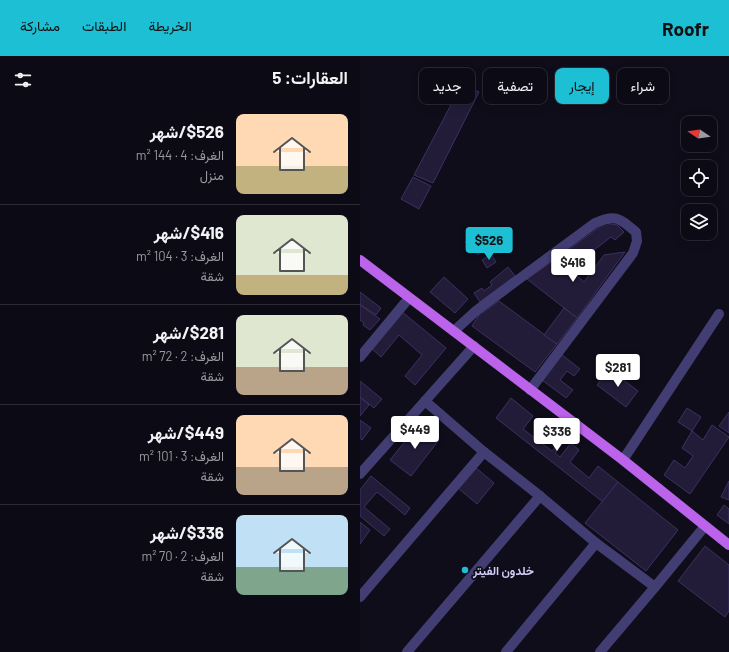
<!DOCTYPE html>
<html lang="ar">
<head>
<meta charset="utf-8">
<style>
	body { margin:0; font-family:Barlow,Vazirmatn,sans-serif; background:#15131d; color:#f1f3f6; direction:rtl; height:100vh; display:flex; flex-direction:column; font-size:15px; white-space:nowrap }
	* { box-sizing:border-box; margin:0 }
	p { font-size:13px; color:#9a9aa0 }
	.icon { flex:none; width:22px; height:22px; fill:none; stroke:currentColor; stroke-width:2; stroke-linecap:round; stroke-linejoin:round }
	.map { position:relative; flex:1; overflow:hidden; direction:ltr }
	.panel { display:flex; flex-direction:column; background:#0c0a14; width:360px }
	.panel>* { flex:none }
	.hud { position:absolute; left:12px; top:12px; width:297px; height:36px; direction:rtl; display:flex; gap:8px }
	.needle { width:26px; rotate:283deg }
	.buttons { position:absolute; left:321px; top:60px; display:grid; gap:8px }
	.buttons a { display:grid; place-items:center; width:36px; height:36px; border-radius:8px; background:#0c0a14; box-shadow:0 2px 10px #0003,0 0 0 1px #2c2b34; font-size:20px }
	.price { position:absolute; translate:-50% -34px; padding:0 9px; border-radius:4px; background:#fff; color:#222; font-size:13px; line-height:26px; filter:drop-shadow(0 1px 2px #0008) }
	.price::after { content:''; position:absolute; left:50%; top:24px; width:12px; height:9px; margin-left:-6px; background:inherit; clip-path:polygon(0 0,100% 0,50% 100%) }
	.price.active { background:#1dbfd5; color:#111 }
	ul { padding:0; list-style:none }
	li { display:flex; align-items:center; gap:12px; height:100px; padding:0 12px }
	li+li { border-top:1px solid #2c2b34 }
	li span { display:grid; place-items:center; flex:none; width:112px; height:80px; border-radius:8px; color:#555 }
	li>.icon { margin-inline-start:auto }
	span .icon { width:48px; height:48px; fill:#fffc; stroke-width:1 }
	li b { font-size:17px }
	h2 { display:flex; justify-content:space-between; align-items:center; height:48px; padding:0 12px; font-size:17px }
	.pill { padding:0 14px; border-radius:8px; background:#0c0a14; box-shadow:0 2px 10px #0003,0 0 0 1px #2c2b34; font-size:14px; line-height:36px }
	.pill.active { background:#1dbfd5; color:#111 }
	header { display:flex; align-items:center; gap:24px; box-sizing:border-box; height:56px; padding:0 20px; background:#1dbfd5; color:#111 }
	header strong { font-size:19px }
	nav { display:flex; gap:22px; margin-inline-start:auto; font-size:14px }
	main { display:flex; flex:1; min-height:0 }
	.map>svg:first-child { display:block }
</style>
</head>
<body>
<header>
<strong>Roofr</strong>
<nav><a>الخريطة</a><a>الطبقات</a><a>مشاركة</a></nav>
</header>
<main>
<div class="map">
<svg width="369" height="596" viewBox="0 0 369 596">
	<rect width="100%" height="100%" fill="#100d1b"/>
	<!-- building -->
	<g fill="#231c39" stroke="#3c3162">
		<path d="M102 28 119 36 73 127 54 119Z"/>
		<path d="M53 121 71 130 59 153 41 143Z"/>
		<path d="M245 167 257 169 264 176 255 184 251 181 209 213 197 202Z"/>
		<path d="M112 179 125 191 118 199 105 186Z"/>
		<path d="M265 196 217 262 167 223 197 202 224 226 244 199Z"/>
		<path d="M131 198 136 206 127 212 122 204Z"/>
		<path d="M148 211 155 220 120 246 114 237 122 232 124 235 132 229 130 226Z"/>
		<path d="M84 221 108 243 95 257 70 236Z"/>
		<path d="M0 236 21 252 16 259 0 248Z"/>
		<path d="M139 245 197 288 175 316 112 270 119 259Z"/>
		<path d="M0 249 20 263 10 274 3 269 4 267 0 264Z"/>
		<path d="M204 252 217 262 197 288 184 279Z"/>
		<path d="M41 255 86 292 55 329 45 320 62 299 39 279 21 301 11 292Z"/>
		<path d="M201 298 220 313 214 320 207 315 200 324 213 334 206 342 182 324Z"/>
		<path d="M249 313 278 335 266 351 237 329Z"/>
		<path d="M0 325 22 343 14 352 0 341Z"/>
		<path d="M0 341 9 349 0 360Z"/>
		<path d="M151 342 173 360 163 373 192 395 200 385 203 387 195 397 200 401 211 387 219 394 210 406 229 422 238 410 258 426 243 446 136 362Z"/>
		<path d="M327 352 341 361 332 375 318 366Z"/>
		<path d="M369 356V377L359 370Z"/>
		<path d="M0 364 11 372 2 384 0 382Z"/>
		<path d="M59 368 79 384 51 420 30 404Z"/>
		<path d="M352 369 369 381 330 438 304 419 314 404 325 412 333 400 322 392 332 375 343 384Z"/>
		<path d="M115 411 134 427 117 448 98 432Z"/>
		<path d="M11 420 50 452 45 459 17 436 4 451 30 473 24 480 0 460V434Z"/>
		<path d="M369 425V444L361 441Z"/>
		<path d="M258 426 318 474 286 515 225 467Z"/>
		<path d="M364 449 369 453V468L357 459Z"/>
		<path d="M0 466 10 474 0 488Z"/>
		<path d="M345 490 369 509V555L365 561 318 525Z"/>
	</g>
	<g fill="none" stroke-linecap="round" stroke-linejoin="round">
		<!-- minor -->
		<g stroke="#423e74" stroke-width="10">
			<path d="M94 275 117 254 235 167C256 158 259 162 276 176L277 185 273 197 170 334"/>
			<path d="M0 301 49 242"/>
			<path d="M65 345 124 396 180 440 236 487 295 531"/>
			<path d="M263 404 359 258"/>
			<path d="M0 418 114 290"/>
			<path d="M0 541 124 396"/>
			<path d="M47 596 180 440"/>
			<path d="M146 596 236 487"/>
			<path d="M240 596 295 531 345 470"/>
		</g>
		<!-- primary -->
		<path stroke="#bb63ea" stroke-width="10" d="M0 204 263 404 369 489"/>
	</g>
	<!-- markers -->
	<circle fill="#1dbfd5" stroke="#100d1b" stroke-width="1.5" cx="105" cy="514" r="4"/>
	<g text-anchor="middle" dominant-baseline="central" stroke-width="3.5" stroke-linejoin="round" paint-order="stroke">
		<!-- poi labels -->
		<g font-size="12" font-weight="bold" fill="#d3cef8" stroke="#100d1b" text-anchor="start">
			<text x="113" y="514">خلدون الفيتر</text>
		</g>
	</g>
</svg>
<div class="buttons">
<a><svg class="needle" viewBox="-14 -14 28 28"><path d="M0-13l5 13h-10z" fill="#e53935"/><path d="M0 13l5-13h-10z" fill="#9a9aa0"/></svg></a>
<a><svg class="icon" aria-label="locate" viewBox="0 0 24 24"><circle cx="12" cy="12" r="6"/><path d="M12 2v4M12 18v4M2 12h4M18 12h4"/></svg></a>
<a><svg class="icon" aria-label="layers" viewBox="0 0 24 24"><path d="M12 4l9 5-9 5-9-5zM3 14l9 5 9-5"/></svg></a>
</div>
<b class="price active" style="left:129px;top:205px">$526</b>
<b class="price" style="left:213px;top:227px">$416</b>
<b class="price" style="left:258px;top:332px">$281</b>
<b class="price" style="left:55px;top:394px">$449</b>
<b class="price" style="left:197px;top:396px">$336</b>
<div class="hud">
<a class="pill">شراء</a>
<a class="pill active">إيجار</a>
<a class="pill">تصفية</a>
<a class="pill">جديد</a>
</div>
</div>
<section class="panel">
<h2>العقارات: 5<svg class="icon" aria-label="filters" viewBox="0 0 24 24"><path d="M4 7h16M4 17h16"/><circle cx="9" cy="7" r="2"/><circle cx="15" cy="17" r="2"/></svg></h2>
<ul>
<li><span style="background:linear-gradient(#ffd9b3 65%,#c2b280 0)"><svg class="icon" aria-label="home" viewBox="0 0 24 24"><path d="M3 11l9-7 9 7M6 9v11h12V9"/></svg></span><div><b>$526/شهر</b><p>الغرف: 4 · 144 m²</p><p>منزل</p></div></li>
<li><span style="background:linear-gradient(#dfe7d0 75%,#c2b280 0)"><svg class="icon" aria-label="home" viewBox="0 0 24 24"><path d="M3 11l9-7 9 7M6 9v11h12V9"/></svg></span><div><b>$416/شهر</b><p>الغرف: 3 · 104 m²</p><p>شقة</p></div></li>
<li><span style="background:linear-gradient(#dfe7d0 65%,#b9a48a 0)"><svg class="icon" aria-label="home" viewBox="0 0 24 24"><path d="M3 11l9-7 9 7M6 9v11h12V9"/></svg></span><div><b>$281/شهر</b><p>الغرف: 2 · 72 m²</p><p>شقة</p></div></li>
<li><span style="background:linear-gradient(#ffd9b3 65%,#b9a48a 0)"><svg class="icon" aria-label="home" viewBox="0 0 24 24"><path d="M3 11l9-7 9 7M6 9v11h12V9"/></svg></span><div><b>$449/شهر</b><p>الغرف: 3 · 101 m²</p><p>شقة</p></div></li>
<li><span style="background:linear-gradient(#bfe0f5 65%,#7fa58c 0)"><svg class="icon" aria-label="home" viewBox="0 0 24 24"><path d="M3 11l9-7 9 7M6 9v11h12V9"/></svg></span><div><b>$336/شهر</b><p>الغرف: 2 · 70 m²</p><p>شقة</p></div></li>
</ul>
</section>
</main>
</body>
</html>
